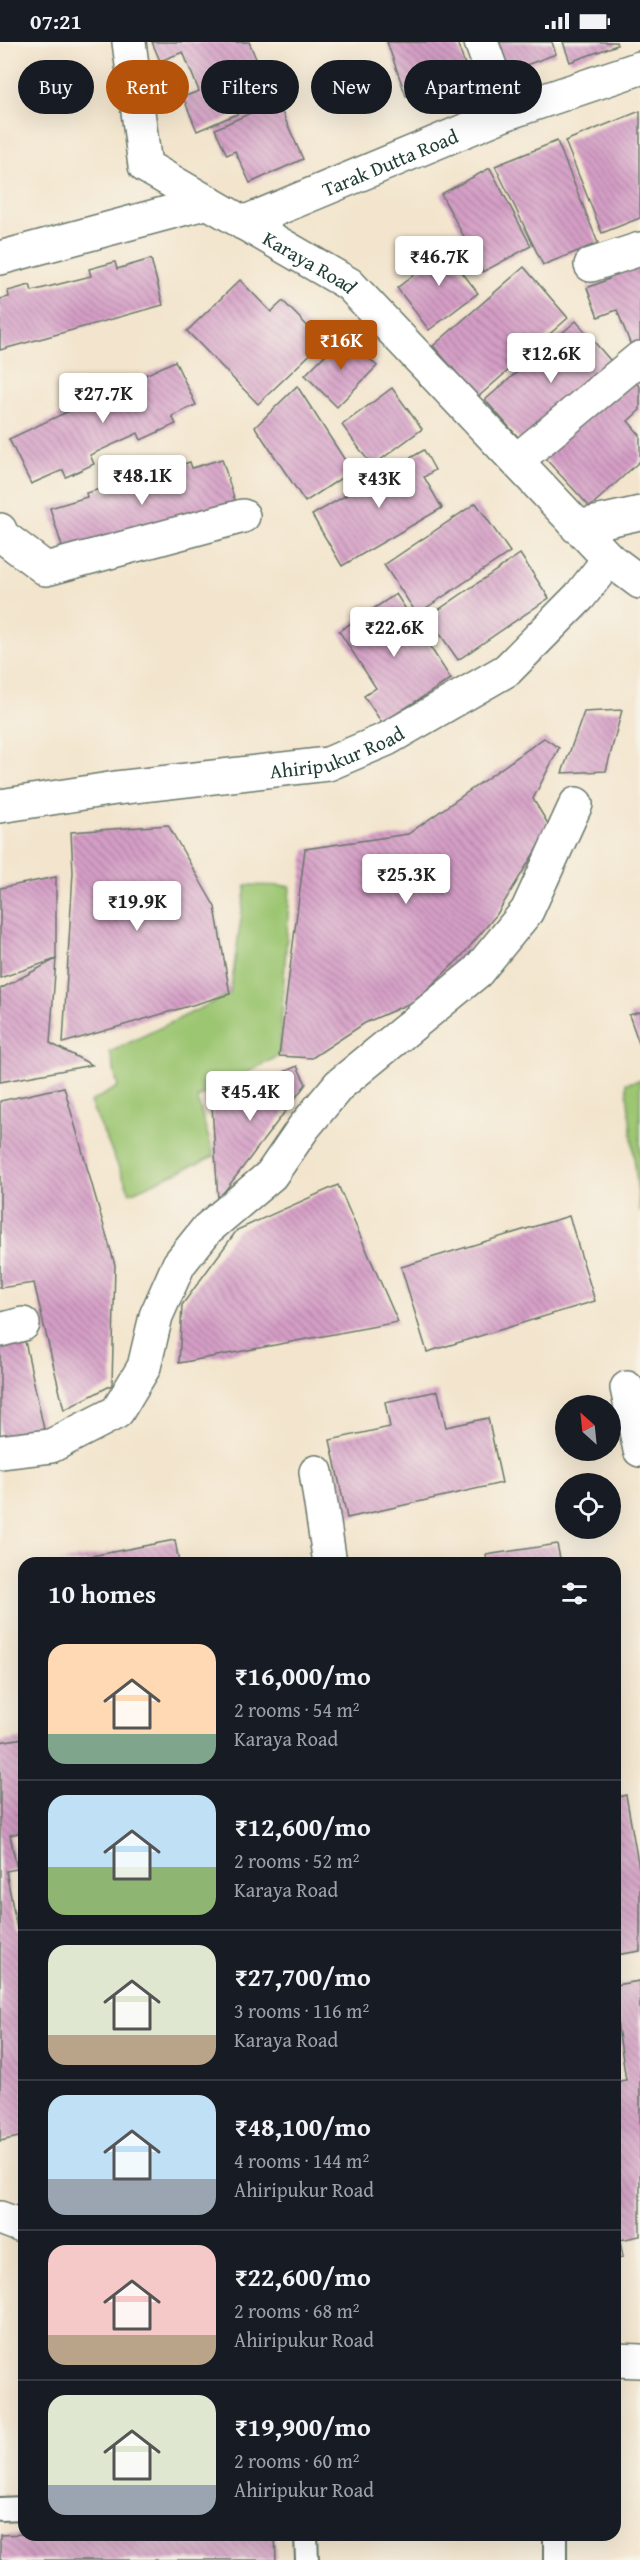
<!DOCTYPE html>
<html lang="en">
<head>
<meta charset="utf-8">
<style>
	body { margin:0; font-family:"Gentium Book Plus",serif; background:#242831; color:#f1f3f6; height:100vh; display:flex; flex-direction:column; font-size:22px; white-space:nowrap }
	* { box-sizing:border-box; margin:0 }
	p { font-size:20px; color:#9ea1a6 }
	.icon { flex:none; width:33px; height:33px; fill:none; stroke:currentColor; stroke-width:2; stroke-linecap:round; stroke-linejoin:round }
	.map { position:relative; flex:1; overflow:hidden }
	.details { position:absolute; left:18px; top:1515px; width:603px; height:984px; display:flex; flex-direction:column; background:#171b24; border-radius:18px; box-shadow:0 6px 24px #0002 }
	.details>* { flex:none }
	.banner { position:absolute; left:18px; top:18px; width:604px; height:54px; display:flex; gap:12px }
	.needle { width:39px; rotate:333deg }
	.fabs { position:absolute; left:555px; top:1353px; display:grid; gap:12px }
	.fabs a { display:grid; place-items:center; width:66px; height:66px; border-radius:50%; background:#171b24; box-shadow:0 6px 24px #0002; font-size:30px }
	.price { position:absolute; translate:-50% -51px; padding:0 14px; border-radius:6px; background:#fff; color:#222; font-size:20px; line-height:39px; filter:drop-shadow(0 2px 3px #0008) }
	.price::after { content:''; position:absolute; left:50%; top:36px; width:18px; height:14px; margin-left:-9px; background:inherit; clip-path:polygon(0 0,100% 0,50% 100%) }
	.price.on { background:#b45309; color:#fff }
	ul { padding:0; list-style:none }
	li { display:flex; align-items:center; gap:18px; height:150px; padding:0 30px }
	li+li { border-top:2px solid #363941 }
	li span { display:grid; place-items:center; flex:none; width:168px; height:120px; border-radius:18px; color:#555 }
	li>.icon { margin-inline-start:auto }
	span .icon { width:72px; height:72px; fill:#fffc; stroke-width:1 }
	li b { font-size:26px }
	h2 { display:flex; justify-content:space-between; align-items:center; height:72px; padding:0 30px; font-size:26px }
	.tag { padding:0 21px; border-radius:27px; background:#171b24; box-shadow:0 6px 24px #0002; font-size:21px; line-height:54px }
	.tag.on { background:#b45309; color:#fff }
	.status { display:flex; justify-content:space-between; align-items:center; height:42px; padding:0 30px; background:#171b24; direction:ltr }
	.status svg { height:16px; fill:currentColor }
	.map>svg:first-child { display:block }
</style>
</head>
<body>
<div class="status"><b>07:21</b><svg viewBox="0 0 49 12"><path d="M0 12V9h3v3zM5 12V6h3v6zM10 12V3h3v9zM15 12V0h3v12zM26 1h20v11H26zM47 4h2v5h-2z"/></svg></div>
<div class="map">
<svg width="640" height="2518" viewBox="0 0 640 2518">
	<defs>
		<pattern id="building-back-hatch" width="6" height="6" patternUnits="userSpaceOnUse" patternTransform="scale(1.5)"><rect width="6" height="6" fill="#d59ec6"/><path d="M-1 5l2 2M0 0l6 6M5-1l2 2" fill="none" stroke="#ac82a2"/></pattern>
	</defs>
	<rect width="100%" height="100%" fill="#f7f3e8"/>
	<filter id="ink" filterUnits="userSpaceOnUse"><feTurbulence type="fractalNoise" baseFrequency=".0167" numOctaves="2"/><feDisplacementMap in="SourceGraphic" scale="12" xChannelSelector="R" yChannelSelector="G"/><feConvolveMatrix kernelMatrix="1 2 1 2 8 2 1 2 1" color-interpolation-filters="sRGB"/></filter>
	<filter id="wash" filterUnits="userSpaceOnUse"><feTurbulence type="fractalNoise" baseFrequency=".008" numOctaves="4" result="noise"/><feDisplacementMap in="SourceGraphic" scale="24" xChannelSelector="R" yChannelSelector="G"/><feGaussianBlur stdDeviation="1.35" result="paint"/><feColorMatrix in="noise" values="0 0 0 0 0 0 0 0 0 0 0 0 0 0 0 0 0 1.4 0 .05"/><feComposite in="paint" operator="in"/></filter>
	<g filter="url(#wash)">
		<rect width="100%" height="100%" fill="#f3e5cd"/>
		<!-- green -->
		<g fill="#9dc672" stroke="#5e8253" stroke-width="1.5">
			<path d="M246 843 290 844 279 1014 197 1056 214 1114 130 1151 90 1060 118 1045 110 1010 230 952Z"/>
			<path d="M640 1038V1170L626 1041Z"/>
		</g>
		<g id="blocks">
			<!-- building -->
			<g fill="url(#building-back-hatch)">
				<path d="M152 0H249L270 50 248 59 251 66 197 89 183 55 199 49 183 10 160 19Z"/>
				<path d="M387 0H457L468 31 406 54Z"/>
				<path d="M487 0H552L556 12 499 33Z"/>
				<path d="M563 0H616L617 3 570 20Z"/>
				<path d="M277 59 303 117 250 141 235 109 227 113 215 87Z"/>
				<path d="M640 69V176L602 191 565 99Z"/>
				<path d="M557 99 598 201 543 223 495 124Z"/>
				<path d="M490 126 531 204 483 230 441 152Z"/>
				<path d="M459 198 471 215 458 225 478 251 429 288 397 246Z"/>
				<path d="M151 217 163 263 0 308V257L9 255 8 249 30 243 32 249 91 234 89 227 115 220 117 227Z"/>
				<path d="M640 218V303L632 306 617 268 598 275 587 246 609 237 607 230Z"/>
				<path d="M524 225 568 276 478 355 433 304Z"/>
				<path d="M240 238 271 270 283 259 323 300 258 362 187 289Z"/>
				<path d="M576 279 617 326 526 404 485 358Z"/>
				<path d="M345 293 377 324 337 365 305 333Z"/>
				<path d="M175 319 196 363 172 374 176 382 141 398 138 391 90 413 94 422 66 435 63 428 31 442 9 397Z"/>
				<path d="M628 332 640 345V368L628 379 640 393V419L590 465 541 412Z"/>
				<path d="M297 344 352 429 305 460 255 385Z"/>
				<path d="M392 346 422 387 372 424 342 383Z"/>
				<path d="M424 408 435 428 424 435 442 466 342 524 312 473Z"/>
				<path d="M222 417 236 462 65 514 50 466 87 455 86 451 104 446 105 451 171 431 170 426 190 420 192 426Z"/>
				<path d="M476 461 510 510 417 572 384 523Z"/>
				<path d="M520 512 549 556 458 618 428 575Z"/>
				<path d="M396 552 451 637 382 681 364 654 376 646 339 589Z"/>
				<path d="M622 668 606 729 562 731 584 670Z"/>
				<path d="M544 696 559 706 533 757 550 785 497 872 461 915 415 959 365 981 312 1016 279 1014 305 807 408 792Z"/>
				<path d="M168 783 215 865 230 952 63 1001 73 830 71 790Z"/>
				<path d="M56 835V917L0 936V846Z"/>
				<path d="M56 917 50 1001 92 1023 0 1040V947Z"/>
				<path d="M640 970V1004L629 973Z"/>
				<path d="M297 1024 306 1042 218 1158 212 1064Z"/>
				<path d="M64 1045 115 1223 112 1343 64 1368 34 1241 0 1246V1059Z"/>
				<path d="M338 1143 398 1280 179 1321 182 1263 237 1188Z"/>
				<path d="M569 1174 595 1259 427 1310 401 1225Z"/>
				<path d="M25 1299 45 1392 0 1401V1304Z"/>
				<path d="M438 1349 446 1385 488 1376 502 1441 347 1476 330 1398 390 1385 385 1360Z"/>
				<path d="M175 1498 179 1521H60V1520Z"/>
				<path d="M557 1502 561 1521H487L486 1513Z"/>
				<path d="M24 1696V1790L10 1793 17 1827 6 1829 17 1887 24 1885V2094L0 2099V1700Z"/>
				<path d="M626 1753 640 1832V1909L615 1913V1756Z"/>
				<path d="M640 1939V2194L620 2198 623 2215 615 2216V2101L618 2100 615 2083V2040L626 2038 615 1966V1943Z"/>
				<path d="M24 2492 275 2493 276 2518H0V2493Z"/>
			</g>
		</g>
	</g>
	<g filter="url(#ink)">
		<use href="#blocks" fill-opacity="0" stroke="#69786a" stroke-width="1.5"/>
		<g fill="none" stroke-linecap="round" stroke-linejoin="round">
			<defs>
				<g id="service">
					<path d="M0 2467 24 2466"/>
					<path d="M306 2493 307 2518"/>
					<path d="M555 2493V2518"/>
				</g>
				<g id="minor">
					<path id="s1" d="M129 0 145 124 349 242 609 517 640 540"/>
					<path d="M481 0 507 71"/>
					<path id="s2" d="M243 181 507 71 640 26"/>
					<path d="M0 216 208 160"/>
					<path d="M591 223 640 207"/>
					<path d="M517 418 640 316"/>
					<path d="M577 485 640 471"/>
					<path d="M0 488 1 493 46 527 243 474"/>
					<path id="s3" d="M0 764 116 746 328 722 387 697 507 628 580 554 609 517"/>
					<path d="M0 1288 23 1282"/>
					<path d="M627 1346 640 1408"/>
					<path d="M0 1410 51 1404 117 1370 144 1325 156 1274 179 1222 207 1187 271 1133 304 1085 339 1043 477 930 527 869 576 762"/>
					<path d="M316 1430 330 1521"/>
				</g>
				<g id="tertiary">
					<path d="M0 2176 24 2185"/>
					<path d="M615 2318 640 2319"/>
				</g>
			</defs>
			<!-- service casing -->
			<use href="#service" stroke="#69786a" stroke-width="26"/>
			<!-- minor casing -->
			<use href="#minor" stroke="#69786a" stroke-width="36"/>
			<!-- tertiary casing -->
			<use href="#tertiary" stroke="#69786a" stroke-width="36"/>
			<!-- service -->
			<use href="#service" stroke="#fff" stroke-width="22"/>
			<!-- minor -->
			<use href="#minor" stroke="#fff" stroke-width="33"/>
			<!-- tertiary -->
			<use href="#tertiary" stroke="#fff" stroke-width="33"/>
		</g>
	</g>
	<g text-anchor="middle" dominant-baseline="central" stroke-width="4.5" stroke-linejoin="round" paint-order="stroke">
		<!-- street labels -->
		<g font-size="20" fill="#1f3d34" stroke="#f7f3e8">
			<text stroke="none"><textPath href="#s2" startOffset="159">Tarak Dutta Road</textPath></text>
			<text stroke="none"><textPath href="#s1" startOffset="316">Karaya Road</textPath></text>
			<text stroke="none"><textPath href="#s3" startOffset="342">Ahiripukur Road</textPath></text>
		</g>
	</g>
</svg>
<div class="fabs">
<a><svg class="needle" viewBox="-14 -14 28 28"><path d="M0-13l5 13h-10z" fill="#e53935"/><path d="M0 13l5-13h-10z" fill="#9ea1a6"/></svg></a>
<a><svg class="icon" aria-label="locate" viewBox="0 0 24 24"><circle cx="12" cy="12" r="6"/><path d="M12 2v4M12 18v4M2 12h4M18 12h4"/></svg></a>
</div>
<b class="price" style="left:439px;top:245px">₹46.7K</b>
<b class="price on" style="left:341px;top:329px">₹16K</b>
<b class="price" style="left:551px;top:342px">₹12.6K</b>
<b class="price" style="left:103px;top:382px">₹27.7K</b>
<b class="price" style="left:142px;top:464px">₹48.1K</b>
<b class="price" style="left:379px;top:467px">₹43K</b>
<b class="price" style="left:394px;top:616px">₹22.6K</b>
<b class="price" style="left:406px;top:863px">₹25.3K</b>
<b class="price" style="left:137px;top:890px">₹19.9K</b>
<b class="price" style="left:250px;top:1080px">₹45.4K</b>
<div class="banner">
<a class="tag">Buy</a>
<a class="tag on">Rent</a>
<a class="tag">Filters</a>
<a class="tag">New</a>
<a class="tag">Apartment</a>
</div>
<section class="details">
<h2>10 homes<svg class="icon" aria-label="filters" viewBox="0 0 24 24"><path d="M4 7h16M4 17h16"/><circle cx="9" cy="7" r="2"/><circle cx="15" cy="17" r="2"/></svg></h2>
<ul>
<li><span style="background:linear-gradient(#ffd9b3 75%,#7fa58c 0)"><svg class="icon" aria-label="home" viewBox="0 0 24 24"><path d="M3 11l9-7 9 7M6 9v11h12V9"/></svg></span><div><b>₹16,000/mo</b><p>2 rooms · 54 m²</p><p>Karaya Road</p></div></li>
<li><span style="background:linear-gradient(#bfe0f5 60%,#8fb573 0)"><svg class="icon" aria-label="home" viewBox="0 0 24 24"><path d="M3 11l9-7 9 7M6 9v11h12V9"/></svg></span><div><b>₹12,600/mo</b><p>2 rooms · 52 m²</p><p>Karaya Road</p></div></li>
<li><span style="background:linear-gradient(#dfe7d0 75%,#b9a48a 0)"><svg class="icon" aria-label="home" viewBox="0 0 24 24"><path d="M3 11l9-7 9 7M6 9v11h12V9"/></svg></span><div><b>₹27,700/mo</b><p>3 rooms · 116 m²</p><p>Karaya Road</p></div></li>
<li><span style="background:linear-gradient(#bfe0f5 70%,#9aa5b1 0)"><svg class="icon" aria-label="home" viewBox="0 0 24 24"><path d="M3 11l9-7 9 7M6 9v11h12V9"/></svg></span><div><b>₹48,100/mo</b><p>4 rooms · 144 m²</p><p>Ahiripukur Road</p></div></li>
<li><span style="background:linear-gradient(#f6c9c9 75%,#b9a48a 0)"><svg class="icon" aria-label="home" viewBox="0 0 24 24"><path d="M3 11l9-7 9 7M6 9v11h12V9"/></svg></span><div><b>₹22,600/mo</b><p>2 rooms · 68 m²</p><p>Ahiripukur Road</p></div></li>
<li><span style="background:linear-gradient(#dfe7d0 75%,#9aa5b1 0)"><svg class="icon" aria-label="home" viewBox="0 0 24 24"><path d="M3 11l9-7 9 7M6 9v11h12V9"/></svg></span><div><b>₹19,900/mo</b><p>2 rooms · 60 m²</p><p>Ahiripukur Road</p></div></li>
</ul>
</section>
</div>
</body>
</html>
